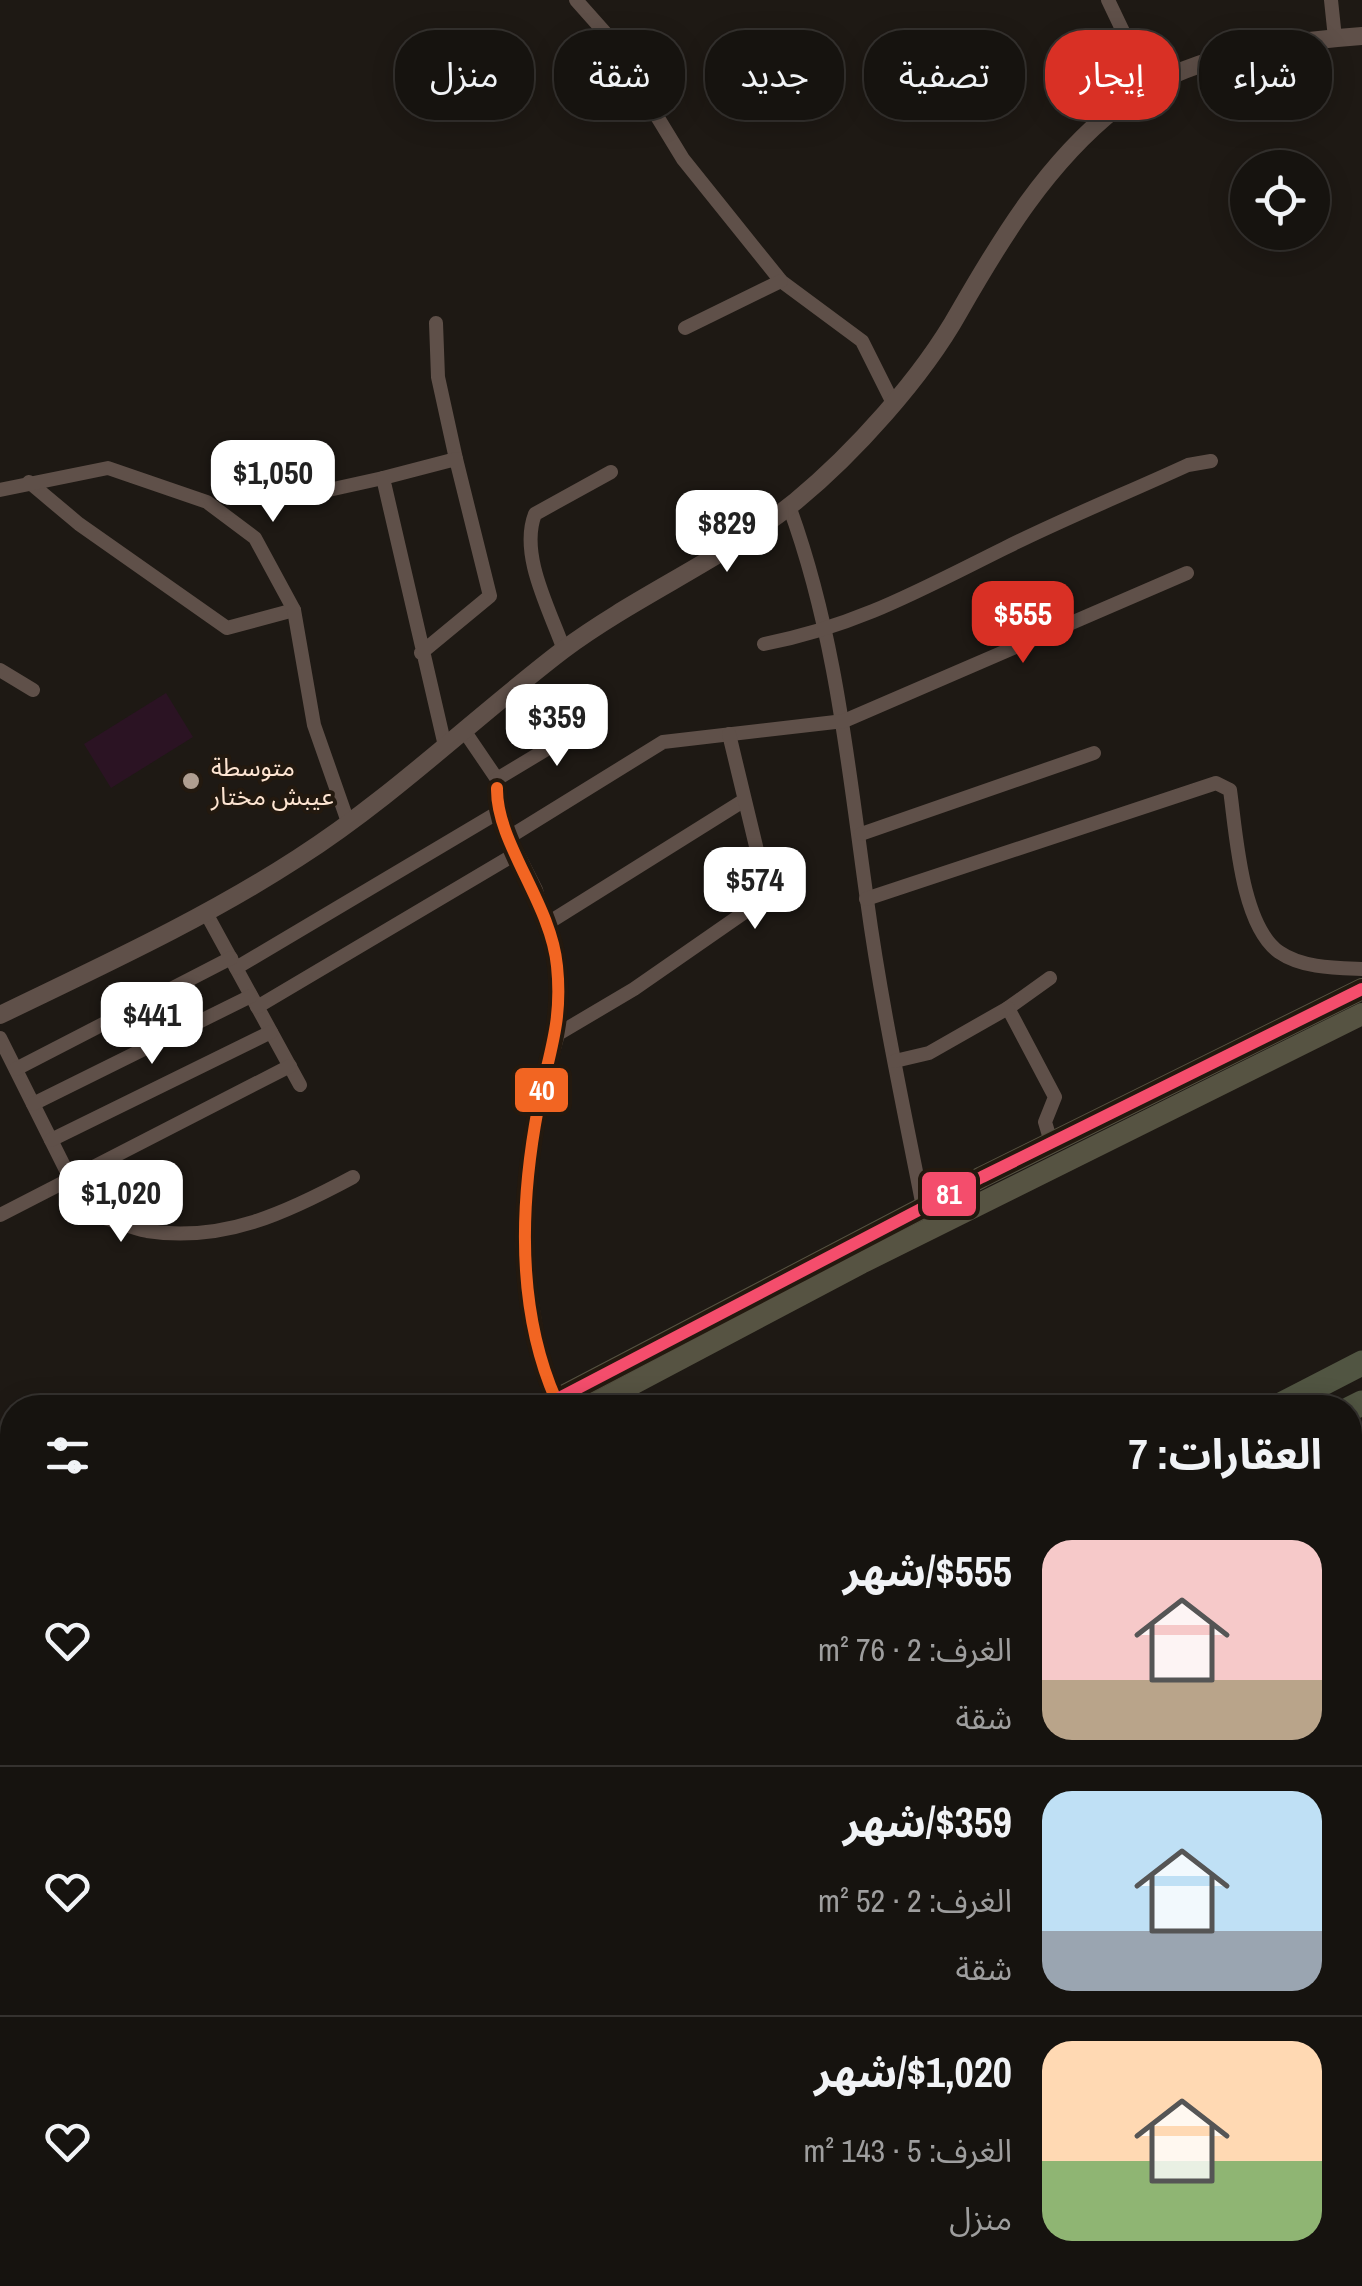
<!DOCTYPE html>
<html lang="ar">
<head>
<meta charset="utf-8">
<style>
	body { margin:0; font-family:"Archivo Narrow","Noto Sans Arabic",sans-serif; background:#1f1c18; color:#f1f3f6; direction:rtl; height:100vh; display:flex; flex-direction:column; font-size:38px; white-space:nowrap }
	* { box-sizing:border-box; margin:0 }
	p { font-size:32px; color:#9e9e9e }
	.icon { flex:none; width:55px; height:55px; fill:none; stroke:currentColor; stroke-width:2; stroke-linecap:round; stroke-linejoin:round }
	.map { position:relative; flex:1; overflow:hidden; direction:ltr }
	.side { position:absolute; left:0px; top:1395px; width:1362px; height:892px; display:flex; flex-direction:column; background:#16130f; border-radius:40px 40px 0 0; box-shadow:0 5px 25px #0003,0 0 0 2px #35322f; direction:rtl }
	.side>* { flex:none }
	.top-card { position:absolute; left:30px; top:30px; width:1302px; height:90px; direction:rtl; display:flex; gap:20px }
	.tools { position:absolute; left:1230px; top:150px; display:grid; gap:20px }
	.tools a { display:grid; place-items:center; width:100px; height:100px; border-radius:50%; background:#16130f; box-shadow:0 5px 25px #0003,0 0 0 2px #35322f; font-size:50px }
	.price { position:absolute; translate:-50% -85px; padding:0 22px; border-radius:20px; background:#fff; color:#222; font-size:32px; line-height:65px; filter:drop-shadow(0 2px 5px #0008) }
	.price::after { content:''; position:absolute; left:50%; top:60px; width:30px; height:22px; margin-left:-15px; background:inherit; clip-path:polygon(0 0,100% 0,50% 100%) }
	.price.current { background:#d93025; color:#fff }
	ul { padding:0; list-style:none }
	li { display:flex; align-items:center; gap:30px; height:250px; padding:0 40px }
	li+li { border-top:2px solid #35322f }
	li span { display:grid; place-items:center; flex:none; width:280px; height:200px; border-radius:30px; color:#555 }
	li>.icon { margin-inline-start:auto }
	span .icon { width:120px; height:120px; fill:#fffc; stroke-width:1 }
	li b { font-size:42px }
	h2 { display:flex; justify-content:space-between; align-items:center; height:120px; padding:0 40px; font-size:42px }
	.tag { padding:0 35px; border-radius:40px; background:#16130f; box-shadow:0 5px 25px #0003,0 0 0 2px #35322f; font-size:35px; line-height:90px }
	.tag.current { background:#d93025; color:#fff }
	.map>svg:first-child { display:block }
</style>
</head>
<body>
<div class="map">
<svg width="1362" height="2286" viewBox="0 0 1362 2286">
	<rect width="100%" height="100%" fill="#1e1914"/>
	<!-- green -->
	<path fill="#2b1323" d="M166 693 193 737 111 788 84 744Z"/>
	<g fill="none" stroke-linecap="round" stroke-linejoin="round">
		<!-- minor -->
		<g stroke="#5f5049" stroke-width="14">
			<path d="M576 0 608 36 683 159 781 281 862 341 892 401"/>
			<path d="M1108 0 1150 88"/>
			<path d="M1331 0 1335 38"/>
			<path d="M436 323 438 377 456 459"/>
			<path d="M685 328 781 281"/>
			<path d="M29 482 79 524 227 628 294 610"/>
			<path d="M0 490 108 468 207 502 255 538 294 610 314 725 348 822"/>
			<path d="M297 497 383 478"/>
			<path d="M789 506C836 634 848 766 867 900 881 1003 903 1105 923 1207"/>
			<path d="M764 644C857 626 922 589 1005 548 1065 518 1127 493 1188 465L1211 461"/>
			<path d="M564 650C550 610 519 555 535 514L611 472"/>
			<path d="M421 653 490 596 456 459 383 478 445 746"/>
			<path d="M0 670 33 690"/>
			<path d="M465 732 497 779V813L536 890 557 965 558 1034 538 1105 522 1242 543 1372 556 1400"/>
			<path d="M497 779 595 720"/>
			<path d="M861 834 1094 753"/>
			<path d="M511 836 663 742 844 721 1187 573"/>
			<path d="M866 899 1216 783 1230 790C1236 832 1241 925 1279 952 1302 968 1335 968 1362 969"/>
			<path d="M206 913 300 1085"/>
			<path d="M548 923 743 801"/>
			<path d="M236 968 497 813"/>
			<path d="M1050 978 1008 1008 1055 1097 1045 1122 1051 1142"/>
			<path d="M257 1007 517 853"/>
			<path d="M558 1034 634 989 768 896 729 734"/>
			<path d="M0 1038 88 1214C109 1217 127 1227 147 1231 224 1243 288 1212 353 1177"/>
			<path d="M895 1061 929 1053 1008 1008"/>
			<path d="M16 1069 231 958"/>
			<path d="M33 1104 251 996"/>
			<path d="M51 1140 271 1032"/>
			<path d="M0 1215 290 1066"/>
			<path d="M1350 1888 1362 1887"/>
			<path d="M0 2073 12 2071"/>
		</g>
		<!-- tertiary -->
		<path stroke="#5f5049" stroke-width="18" d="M0 1015C101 966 204 919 298 858 392 798 474 718 563 650 637 595 724 559 796 501 854 453 922 378 959 312 1002 237 1047 163 1116 108 1184 55 1280 42 1362 36"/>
		<!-- trunk -->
		<g stroke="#565342" stroke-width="22">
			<path d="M540 1408 982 1177 1362 989"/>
			<path d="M587 1408 861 1263 1362 1014"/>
			<path d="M0 1551 12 1549"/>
			<path d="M0 1572 12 1570"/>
		</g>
		<!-- motorway -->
		<g stroke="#515542" stroke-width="25">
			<path d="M1275 1408 1362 1363"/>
			<path d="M1350 1409 1362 1403"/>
			<path d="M0 1811 12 1808"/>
			<path d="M0 1848 12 1846"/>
		</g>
		<defs>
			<path id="bus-1" d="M497 788C496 843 551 903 557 966 563 1024 548 1054 538 1108 520 1203 516 1309 556 1400"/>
			<path id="bus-2" d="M540 1408 982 1177 1362 989"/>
		</defs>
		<!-- bus-1 casing -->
		<use href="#bus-1" stroke="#23190f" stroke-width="20"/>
		<!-- bus-2 casing -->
		<use href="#bus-2" stroke="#23190f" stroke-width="20"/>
		<!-- bus-1 -->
		<use href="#bus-1" stroke="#f26522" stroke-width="12"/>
		<!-- bus-2 -->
		<use href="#bus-2" stroke="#f44d6c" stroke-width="12"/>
	</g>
	<!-- markers -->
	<circle fill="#b09e90" stroke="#23190f" stroke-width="4" cx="191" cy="781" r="10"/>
	<g text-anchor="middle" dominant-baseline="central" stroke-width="8" stroke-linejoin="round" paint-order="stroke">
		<!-- poi labels -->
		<g font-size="25" fill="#fee5d2" stroke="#23190f" text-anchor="start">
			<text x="211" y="767">متوسطة<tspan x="211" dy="29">عيبش مختار</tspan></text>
		</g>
	</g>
	<g stroke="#23190f" stroke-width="4">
		<rect x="513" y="1066" width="57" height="48" rx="10" fill="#f26522"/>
		<rect x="920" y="1170" width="58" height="48" rx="10" fill="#f44d6c"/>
	</g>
	<g font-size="28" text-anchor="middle" font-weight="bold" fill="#fff">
		<text x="542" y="1100">40</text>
		<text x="949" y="1204">81</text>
	</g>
</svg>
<div class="tools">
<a><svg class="icon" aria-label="locate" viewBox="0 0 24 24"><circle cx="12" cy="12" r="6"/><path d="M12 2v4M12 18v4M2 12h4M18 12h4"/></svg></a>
</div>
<b class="price" style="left:273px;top:525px">$1,050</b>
<b class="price" style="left:727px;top:575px">$829</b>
<b class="price current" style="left:1023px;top:666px">$555</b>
<b class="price" style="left:557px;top:769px">$359</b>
<b class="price" style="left:755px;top:932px">$574</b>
<b class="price" style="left:152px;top:1067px">$441</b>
<b class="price" style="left:121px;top:1245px">$1,020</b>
<div class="top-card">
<a class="tag">شراء</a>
<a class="tag current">إيجار</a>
<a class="tag">تصفية</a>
<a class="tag">جديد</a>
<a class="tag">شقة</a>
<a class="tag">منزل</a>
</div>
<section class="side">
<h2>العقارات: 7<svg class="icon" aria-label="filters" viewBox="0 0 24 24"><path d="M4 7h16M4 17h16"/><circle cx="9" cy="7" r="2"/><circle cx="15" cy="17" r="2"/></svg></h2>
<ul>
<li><span style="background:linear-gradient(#f6c9c9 70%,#b9a48a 0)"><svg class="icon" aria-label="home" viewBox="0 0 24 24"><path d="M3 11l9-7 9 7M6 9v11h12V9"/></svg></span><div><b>$555/شهر</b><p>الغرف: 2 · 76 m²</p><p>شقة</p></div><svg class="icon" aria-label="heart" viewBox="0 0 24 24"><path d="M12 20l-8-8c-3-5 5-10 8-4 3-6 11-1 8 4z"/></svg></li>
<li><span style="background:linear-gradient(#bfe0f5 70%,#9aa5b1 0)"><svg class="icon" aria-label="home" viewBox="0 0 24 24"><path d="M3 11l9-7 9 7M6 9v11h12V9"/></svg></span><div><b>$359/شهر</b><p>الغرف: 2 · 52 m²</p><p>شقة</p></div><svg class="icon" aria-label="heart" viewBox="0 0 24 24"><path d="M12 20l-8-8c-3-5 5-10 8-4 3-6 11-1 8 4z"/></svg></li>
<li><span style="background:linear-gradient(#ffd9b3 60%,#8fb573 0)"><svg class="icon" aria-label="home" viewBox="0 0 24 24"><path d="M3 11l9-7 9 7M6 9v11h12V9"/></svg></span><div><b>$1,020/شهر</b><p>الغرف: 5 · 143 m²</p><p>منزل</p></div><svg class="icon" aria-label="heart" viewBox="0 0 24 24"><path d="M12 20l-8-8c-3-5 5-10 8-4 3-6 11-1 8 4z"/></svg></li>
</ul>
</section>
</div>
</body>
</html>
